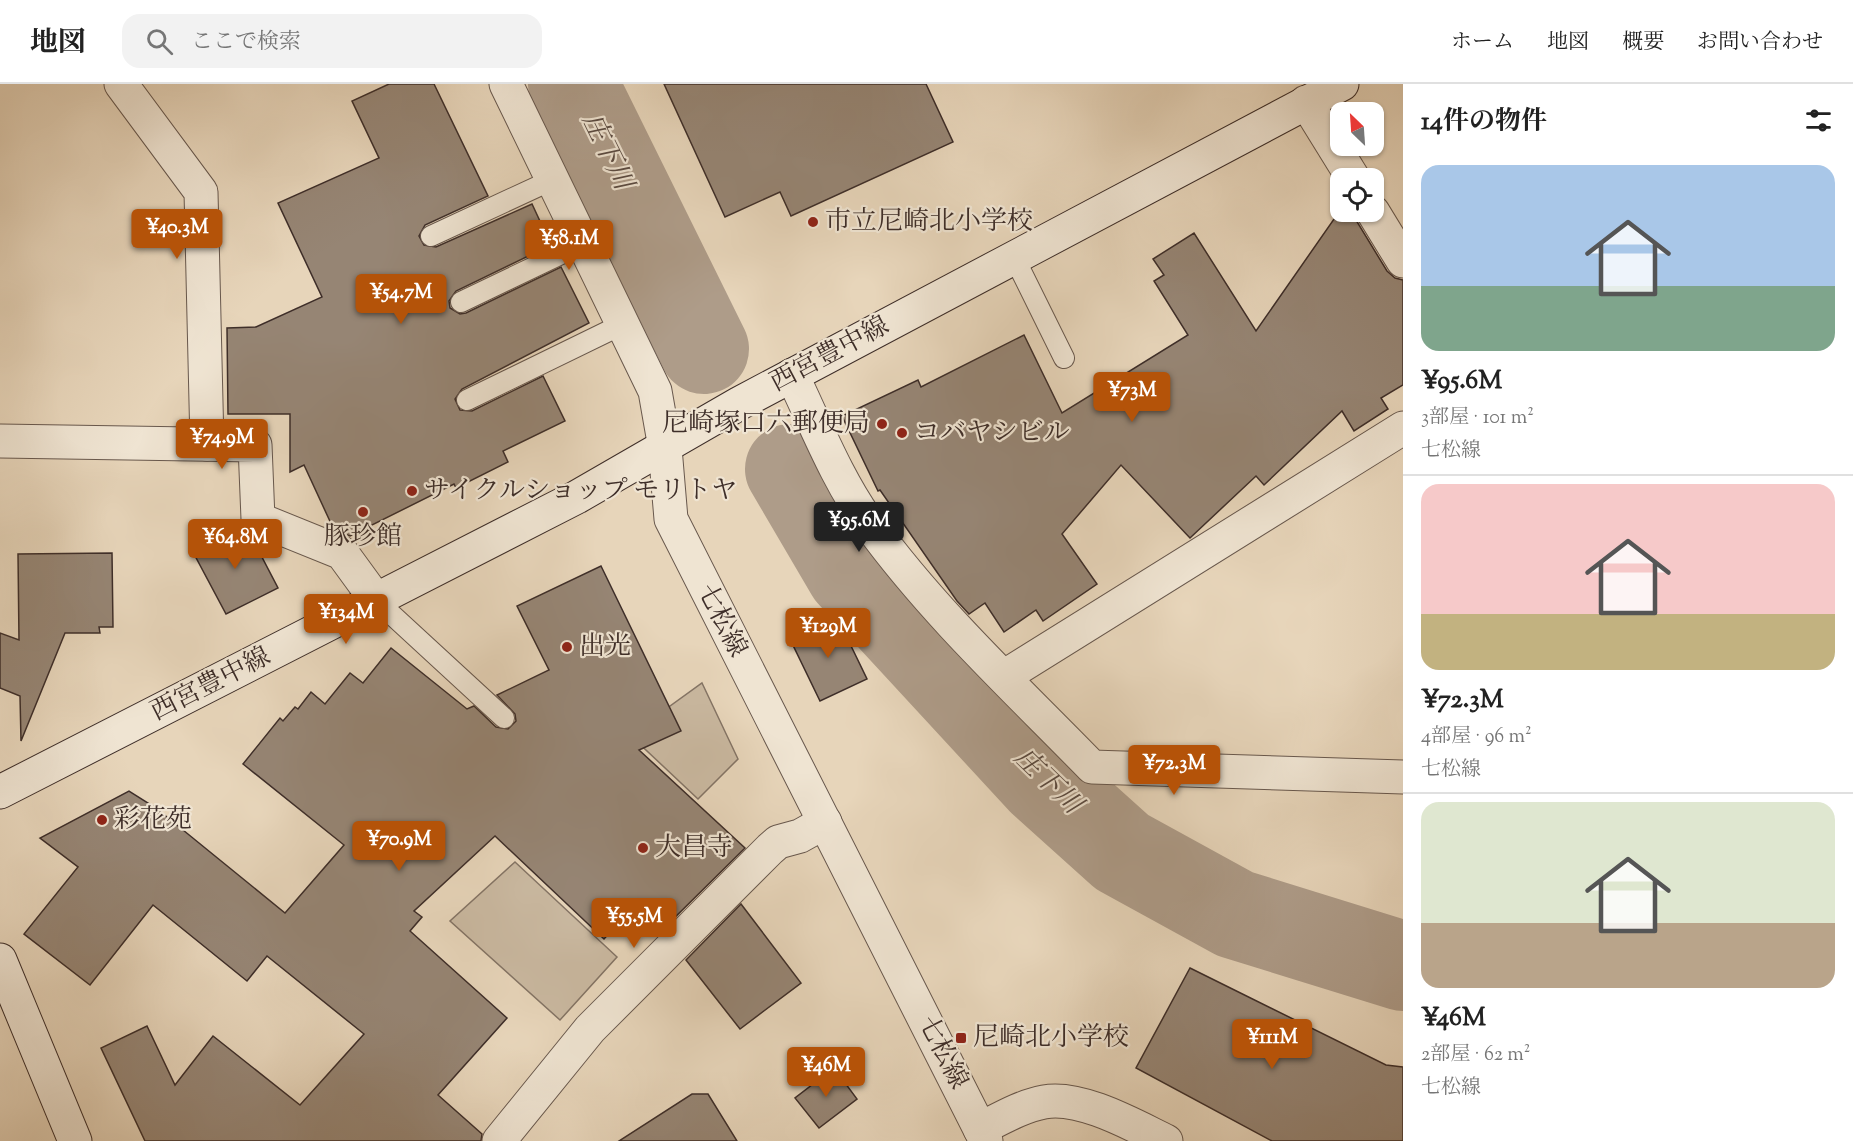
<!DOCTYPE html>
<html lang="ja">
<head>
<meta charset="utf-8">
<style>
	body { margin:0; font-family:"Sorts Mill Goudy","Noto Serif JP",serif; background:#f2f2f2; color:#222; height:100vh; display:flex; flex-direction:column; font-size:22px; white-space:nowrap }
	* { box-sizing:border-box; margin:0 }
	p { font-size:20px; color:#767676 }
	.icon { flex:none; width:33px; height:33px; fill:none; stroke:currentColor; stroke-width:2; stroke-linecap:round; stroke-linejoin:round }
	.map { position:relative; flex:1; overflow:hidden }
	.side { display:flex; flex-direction:column; background:#fff; width:450px }
	.side>* { flex:none }
	.needle { width:39px; rotate:335deg }
	.fabs { position:absolute; left:1330px; top:18px; display:grid; gap:12px }
	.fabs a { display:grid; place-items:center; width:54px; height:54px; border-radius:12px; background:#fff; box-shadow:0 2px 4px #0004; font-size:30px }
	.price { position:absolute; translate:-50% -51px; padding:0 14px; border-radius:6px; background:#b45309; color:#fff; font-size:20px; line-height:39px; filter:drop-shadow(0 2px 3px #0008) }
	.price::after { content:''; position:absolute; left:50%; top:36px; width:18px; height:14px; margin-left:-9px; background:inherit; clip-path:polygon(0 0,100% 0,50% 100%) }
	.price.active { background:#222; color:#fff }
	ul { padding:0; list-style:none }
	li { display:grid; align-content:center; gap:12px; height:318px; padding:0 18px }
	li+li { border-top:2px solid #e0e0e0 }
	li span { display:grid; place-items:center; height:186px; border-radius:18px; color:#555 }
	li>.icon { margin-inline-start:auto }
	span .icon { width:108px; height:108px; fill:#fffc; stroke-width:1 }
	li b { font-size:26px }
	h2 { display:flex; justify-content:space-between; align-items:center; height:72px; padding:0 18px; font-size:26px }
	header { display:flex; align-items:center; gap:36px; box-sizing:border-box; height:84px; padding:0 30px; background:#fff; border-bottom:2px solid #e0e0e0 }
	header strong { font-size:28px }
	nav { display:flex; gap:33px; margin-inline-start:auto; font-size:21px }
	.search { width:420px; height:54px; background:#f2f2f2; display:flex; align-items:center; gap:15px; box-sizing:border-box; padding:0 21px; border-radius:18px; color:#767676; font-size:22px }
	main { display:flex; flex:1; min-height:0 }
	.map>svg:first-child { display:block }
</style>
</head>
<body>
<header>
<strong>地図</strong>
<div class="search"><svg class="icon" aria-label="search" viewBox="0 0 24 24"><circle cx="10" cy="10" r="6"/><path d="M15 15l6 6"/></svg>ここで検索</div>
<nav><a>ホーム</a><a>地図</a><a>概要</a><a>お問い合わせ</a></nav>
</header>
<main>
<div class="map">
<svg width="1403" height="1057" viewBox="0 0 1403 1057">
	<rect width="100%" height="100%" fill="#e7d5ba"/>
	<filter id="stains"><feTurbulence type="fractalNoise" baseFrequency=".00333" numOctaves="4"/><feColorMatrix values="0 0 0 0 .2 0 0 0 0 .09 0 0 0 0 .02 0 0 0 .5 -.17"/></filter>
	<radialGradient id="worn" r=".72"><stop offset=".6" stop-color="#630" stop-opacity="0"/><stop offset="1" stop-color="#630" stop-opacity=".3"/></radialGradient>
	<!-- green -->
	<g fill="#cab9a1" stroke="#847465" stroke-width="1.5">
		<path d="M702 599 738 675 698 715 630 651Z"/>
		<path d="M515 778 617 873 560 936 450 837Z"/>
	</g>
	<g fill="none" stroke-linecap="round" stroke-linejoin="round">
		<!-- river -->
		<g stroke="#ae9c89" stroke-width="90">
			<path d="M573 0 704 265"/>
			<path d="M790 385 851 489 1042 696 1122 768 1235 830 1403 882"/>
		</g>
	</g>
	<!-- building -->
	<g fill="#968574" stroke="#3e2e29" stroke-width="1.5">
		<path d="M389 0H434L488 112 425 141 419 152 424 161 436 163 532 120 551 161 456 207 449 217 450 224 460 230 466 229 561 183 589 239 462 305 455 315 460 326 472 327 543 292 565 337 503 367 508 378 456 404 454 400 350 452 334 446 304 381 290 388V330H228L227 244 256 243 322 213 278 119 379 74 352 17Z"/>
		<path d="M664 0H926L953 58 791 132 780 108 725 133Z"/>
		<path d="M1341 125 1356 136 1387 187 1395 194 1403 196V301L1381 314 1388 325 1354 347 1342 327 1264 401 1256 392 1190 454 1121 381 1062 450 1097 500 1043 537 1036 526 1004 548 985 519 969 530 957 517 880 406 878 407 842 332 918 296 921 303 1024 251 1062 329 1188 251 1154 197 1164 191 1153 175 1194 149 1256 247Z"/>
		<path d="M241 442 251 452 278 504 226 530 193 468Z"/>
		<path d="M112 469 113 543H99L100 549H65L21 657 20 612 0 604V549L19 556 18 470Z"/>
		<path d="M601 482 681 647 639 666 745 764 662 846 649 829 618 851 613 845 604 855 495 752 414 827 422 833 410 847 507 934 438 1011 482 1050 481 1057H145L101 964 147 942 175 1001 213 952 300 1021 364 950 267 872 247 897 153 821 90 901 24 850 78 783 40 754 129 707 156 724 285 829 344 761 243 680 280 634 283 637 295 623 298 625 311 608 325 620 350 589 363 599 391 564 467 625 474 622 496 643 508 645 516 637 515 630 497 611 549 586 517 522Z"/>
		<path d="M837 533 867 595 820 617 790 555Z"/>
		<path d="M741 820 801 899 740 945 686 876Z"/>
		<path d="M1190 884 1386 981 1403 983V1057H1272L1136 984Z"/>
		<path d="M834 984 857 1015 819 1044 795 1014Z"/>
		<path d="M692 1010H708L737 1057H619Z"/>
	</g>
	<g fill="none" stroke-linecap="round" stroke-linejoin="round">
		<defs>
			<g id="service">
				<path d="M431 152 554 95"/>
				<path d="M1014 173 1064 274"/>
				<path d="M461 218 584 159"/>
				<path d="M467 316 623 240"/>
				<path d="M377 517 504 634"/>
			</g>
			<g id="minor">
				<path d="M121 0 201 108 207 360"/>
				<path d="M506 0 655 307 665 364"/>
				<path d="M1306 18 1353 94"/>
				<path d="M1373 128 1403 177"/>
				<path d="M792 291C816 341 837 396 870 441 934 529 1016 605 1092 683L1403 693"/>
				<path d="M0 357 255 361 258 435 342 469 377 517"/>
				<path d="M1005 592 1403 344"/>
				<path d="M980 1045C1000 1035 1022 1022 1044 1018 1080 1011 1133 1041 1166 1057"/>
				<path d="M499 1057 590 945 770 765 778 758 800 752 825 738"/>
			</g>
			<path id="tertiary" d="M665 364 671 435 986 1057"/>
			<g id="secondary">
				<path d="M0 708 577 413 740 319 1342 0"/>
				<path d="M0 876 75 1057"/>
			</g>
		</defs>
		<!-- service casing -->
		<use href="#service" stroke="#68584d" stroke-width="22"/>
		<!-- minor casing -->
		<use href="#minor" stroke="#68584d" stroke-width="35"/>
		<!-- tertiary casing -->
		<use href="#tertiary" stroke="#68584d" stroke-width="35"/>
		<!-- secondary casing -->
		<use href="#secondary" stroke="#3e2e29" stroke-width="35"/>
		<!-- service -->
		<use href="#service" stroke="#efe4d2" stroke-width="20"/>
		<!-- minor -->
		<use href="#minor" stroke="#efe4d2" stroke-width="33"/>
		<!-- tertiary -->
		<use href="#tertiary" stroke="#efe4d2" stroke-width="33"/>
		<!-- secondary -->
		<use href="#secondary" stroke="#efe4d2" stroke-width="33"/>
	</g>
	<!-- markers -->
	<g fill="#8f2418" stroke="#efe4d2" stroke-width="2">
		<circle cx="813" cy="138" r="6"/>
		<circle cx="882" cy="340" r="6"/>
		<circle cx="902" cy="349" r="6"/>
		<circle cx="412" cy="407" r="6"/>
		<circle cx="363" cy="428" r="6"/>
		<circle cx="567" cy="563" r="6"/>
		<circle cx="102" cy="736" r="6"/>
		<circle cx="643" cy="764" r="6"/>
		<rect x="955" y="948" width="12" height="12" rx="3"/>
	</g>
	<g text-anchor="middle" dominant-baseline="central" stroke-width="4.5" stroke-linejoin="round" paint-order="stroke">
		<!-- poi labels -->
		<g font-size="26" fill="#3e2e29" stroke="#efe4d2" text-anchor="start">
			<text x="825" y="138">市立尼崎北小学校</text>
			<text x="870" y="340" text-anchor="end">尼崎塚口六郵便局</text>
			<text x="914" y="349">コバヤシビル</text>
			<text x="424" y="407">サイクルショップ モリトヤ</text>
			<text x="363" y="453" text-anchor="middle">豚珍館</text>
			<text x="579" y="563">出光</text>
			<text x="114" y="736">彩花苑</text>
			<text x="655" y="764">大昌寺</text>
			<text x="973" y="954">尼崎北小学校</text>
		</g>
		<!-- street labels -->
		<g font-size="26" fill="#3e2e29" stroke="#efe4d2">
			<text transform="translate(830 271) rotate(-28)">西宮豊中線</text>
			<text transform="translate(721 537) rotate(63)">七松線</text>
			<text transform="translate(211 601) rotate(-27)">西宮豊中線</text>
			<text transform="translate(942 969) rotate(63)">七松線</text>
		</g>
		<!-- water labels -->
		<g font-size="27" font-style="italic" fill="#5a4a41" stroke="#efe4d2">
			<text transform="translate(606 68) rotate(64)">庄下川</text>
			<text transform="translate(1047 698) rotate(44)">庄下川</text>
		</g>
	</g>
	<rect width="100%" height="100%" filter="url(#stains)"/>
	<rect width="100%" height="100%" fill="url(#worn)"/>
</svg>
<div class="fabs">
<a><svg class="needle" viewBox="-14 -14 28 28"><path d="M0-13l5 13h-10z" fill="#e53935"/><path d="M0 13l5-13h-10z" fill="#767676"/></svg></a>
<a><svg class="icon" aria-label="locate" viewBox="0 0 24 24"><circle cx="12" cy="12" r="6"/><path d="M12 2v4M12 18v4M2 12h4M18 12h4"/></svg></a>
</div>
<b class="price" style="left:177px;top:176px">¥40.3M</b>
<b class="price" style="left:569px;top:187px">¥58.1M</b>
<b class="price" style="left:401px;top:241px">¥54.7M</b>
<b class="price" style="left:1132px;top:339px">¥73M</b>
<b class="price" style="left:222px;top:386px">¥74.9M</b>
<b class="price active" style="left:859px;top:469px">¥95.6M</b>
<b class="price" style="left:235px;top:486px">¥64.8M</b>
<b class="price" style="left:346px;top:561px">¥134M</b>
<b class="price" style="left:828px;top:575px">¥129M</b>
<b class="price" style="left:1174px;top:712px">¥72.3M</b>
<b class="price" style="left:399px;top:788px">¥70.9M</b>
<b class="price" style="left:634px;top:865px">¥55.5M</b>
<b class="price" style="left:1272px;top:986px">¥111M</b>
<b class="price" style="left:826px;top:1014px">¥46M</b>
</div>
<section class="side">
<h2>14件の物件<svg class="icon" aria-label="filters" viewBox="0 0 24 24"><path d="M4 7h16M4 17h16"/><circle cx="9" cy="7" r="2"/><circle cx="15" cy="17" r="2"/></svg></h2>
<ul>
<li><span style="background:linear-gradient(#a9c7e8 65%,#7fa58c 0)"><svg class="icon" aria-label="home" viewBox="0 0 24 24"><path d="M3 11l9-7 9 7M6 9v11h12V9"/></svg></span><div><b>¥95.6M</b><p>3部屋 · 101 m²</p><p>七松線</p></div></li>
<li><span style="background:linear-gradient(#f6c9c9 70%,#c2b280 0)"><svg class="icon" aria-label="home" viewBox="0 0 24 24"><path d="M3 11l9-7 9 7M6 9v11h12V9"/></svg></span><div><b>¥72.3M</b><p>4部屋 · 96 m²</p><p>七松線</p></div></li>
<li><span style="background:linear-gradient(#dfe7d0 65%,#b9a48a 0)"><svg class="icon" aria-label="home" viewBox="0 0 24 24"><path d="M3 11l9-7 9 7M6 9v11h12V9"/></svg></span><div><b>¥46M</b><p>2部屋 · 62 m²</p><p>七松線</p></div></li>
</ul>
</section>
</main>
</body>
</html>
